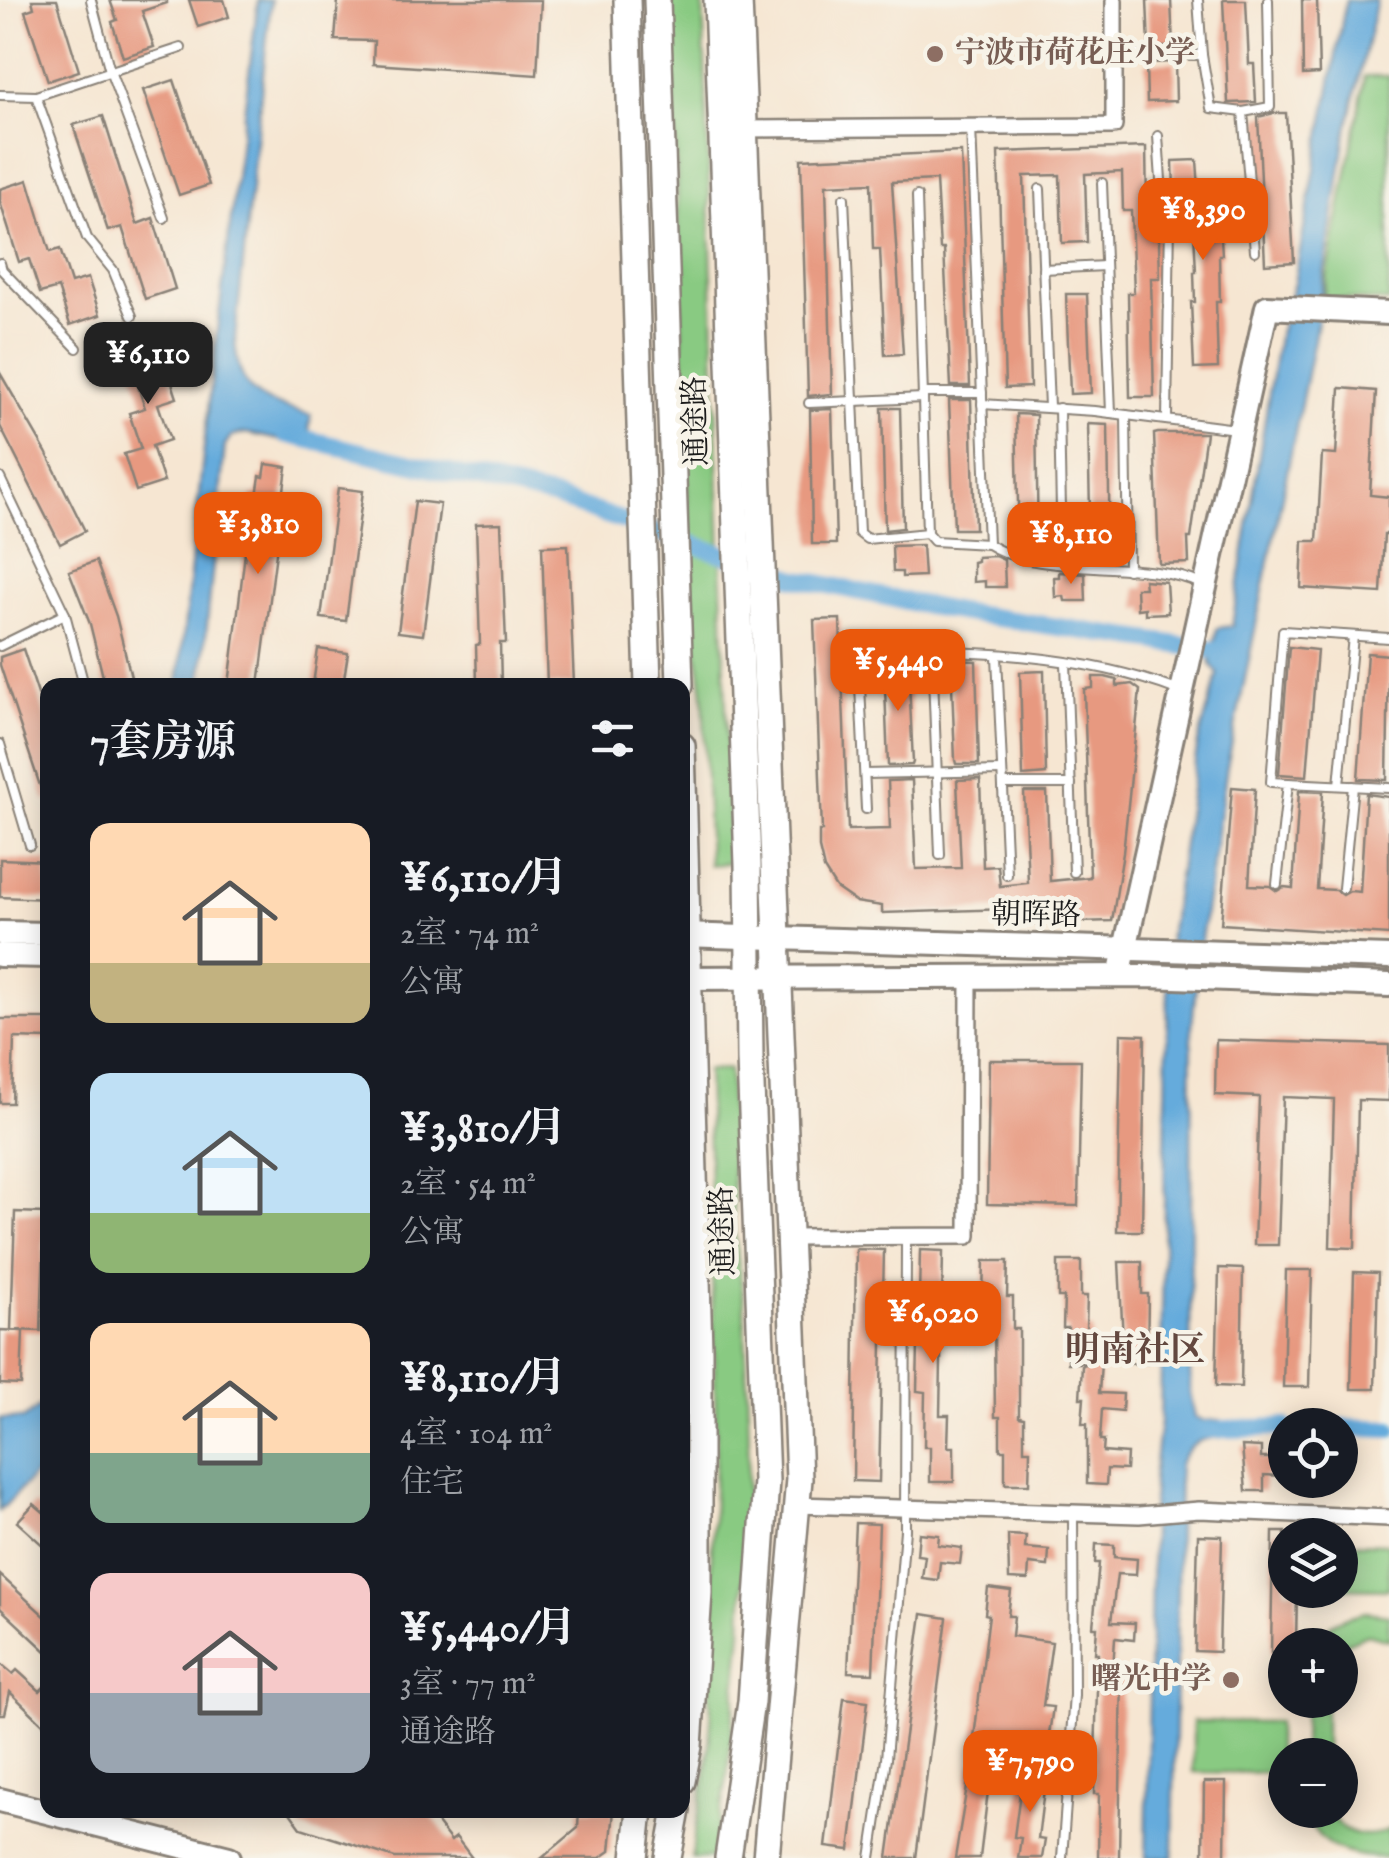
<!DOCTYPE html>
<html lang="zh">
<head>
<meta charset="utf-8">
<style>
	body { margin:0; font-family:"IM FELL English","Noto Serif SC",serif; background:#20242c; color:#f1f3f6; height:100vh; display:flex; flex-direction:column; font-size:38px; white-space:nowrap }
	* { box-sizing:border-box; margin:0 }
	p { font-size:32px; color:#9ea1a6 }
	.icon { flex:none; width:55px; height:55px; fill:none; stroke:currentColor; stroke-width:2; stroke-linecap:round; stroke-linejoin:round }
	.map { position:relative; flex:1; overflow:hidden }
	.sheet { position:absolute; left:40px; top:678px; width:650px; height:1140px; display:flex; flex-direction:column; background:#171b24; border-radius:20px; box-shadow:0 5px 25px #0003 }
	.sheet>* { flex:none }
	.fabs { position:absolute; left:1268px; top:1408px; display:grid; gap:20px }
	.fabs a { display:grid; place-items:center; width:90px; height:90px; border-radius:50%; background:#171b24; box-shadow:0 5px 25px #0003; font-size:50px }
	.price { position:absolute; translate:-50% -85px; padding:0 22px; border-radius:20px; background:#ea580c; color:#fff; font-size:32px; line-height:65px; filter:drop-shadow(0 2px 5px #0008) }
	.price::after { content:''; position:absolute; left:50%; top:60px; width:30px; height:22px; margin-left:-15px; background:inherit; clip-path:polygon(0 0,100% 0,50% 100%) }
	.price.active { background:#222; color:#fff }
	ul { padding:0; list-style:none }
	li { display:flex; align-items:center; gap:30px; height:250px; padding:0 50px }
	li span { display:grid; place-items:center; flex:none; width:280px; height:200px; border-radius:20px; color:#555 }
	li>.icon { margin-inline-start:auto }
	span .icon { width:120px; height:120px; fill:#fffc; stroke-width:1 }
	li b { font-size:42px }
	h2 { display:flex; justify-content:space-between; align-items:center; height:120px; padding:0 50px; font-size:42px }
	.map>svg:first-child { display:block }
</style>
</head>
<body>
<div class="map">
<svg width="1389" height="1858" viewBox="0 0 1389 1858">
	<rect width="100%" height="100%" fill="#f7f3e8"/>
	<filter id="ink" filterUnits="userSpaceOnUse"><feTurbulence type="fractalNoise" baseFrequency=".01" numOctaves="2"/><feDisplacementMap in="SourceGraphic" scale="20" xChannelSelector="R" yChannelSelector="G"/><feConvolveMatrix kernelMatrix="1 2 1 2 8 2 1 2 1" color-interpolation-filters="sRGB"/></filter>
	<filter id="wash" filterUnits="userSpaceOnUse"><feTurbulence type="fractalNoise" baseFrequency=".0048" numOctaves="4" result="noise"/><feDisplacementMap in="SourceGraphic" scale="40" xChannelSelector="R" yChannelSelector="G"/><feGaussianBlur stdDeviation="2.25" result="paint"/><feColorMatrix in="noise" values="0 0 0 0 0 0 0 0 0 0 0 0 0 0 0 0 0 1.4 0 .05"/><feComposite in="paint" operator="in"/></filter>
	<g filter="url(#wash)">
		<rect width="100%" height="100%" fill="#f6e6d2"/>
		<!-- green -->
		<g fill="#89ca82" stroke="#52734f" stroke-width="2.5">
			<path d="M671 0H703L731 863 709 865 703 694 691 605Z"/>
			<path d="M1365 76H1389V302L1323 298Z"/>
			<path d="M729 1069 734 1228 744 1303 749 1436 742 1632 727 1779 713 1858H691L708 1760 711 1717 708 1656 716 1437 707 1070Z"/>
			<path d="M1340 1543 1389 1544V1589L1340 1588Z"/>
			<path d="M1366 1612 1389 1615V1640L1367 1634 1340 1646 1313 1645C1324 1623 1343 1617 1366 1612Z"/>
			<path d="M1304 1700H1325V1755H1303Z"/>
			<path d="M1193 1721 1277 1722V1773L1193 1772Z"/>
			<path d="M1305 1810H1327C1341 1833 1364 1842 1389 1829V1857C1350 1858 1317 1850 1305 1810Z"/>
		</g>
		<!-- water -->
		<g fill="#65abdc" stroke="#40647c" stroke-width="2.5">
			<path d="M258 0H271L235 338C238 397 261 401 311 415L307 446 246 433 231 436 225 445 201 685H178L215 347Z"/>
			<path d="M1346 0H1377L1346 134 1314 340 1227 767 1201 939 1192 1025 1190 1393 1195 1417 1204 1421 1220 1420 1221 1437C1198 1438 1189 1444 1179 1464L1173 1858H1146L1153 1479 1160 1422 1169 938 1198 742 1218 674 1210 663 1217 628 1232 626 1278 337 1294 283Z"/>
			<path d="M47 1401V1462L0 1511V1418L23 1419Z"/>
		</g>
		<g fill="none" stroke-linecap="round" stroke-linejoin="round">
			<!-- canal -->
			<g stroke="#65abdc" stroke-width="18">
				<path d="M285 434 552 497 794 578 958 612 1232 653"/>
				<path d="M1340 1427 1389 1429"/>
				<path d="M1200 1430 1285 1427"/>
			</g>
		</g>
		<g id="blocks">
			<!-- building -->
			<g fill="#e79980">
				<path d="M32 0H57L79 71 48 81 25 11 34 8Z"/>
				<path d="M110 0H167V3L142 11 154 47 123 57 112 22 117 20Z"/>
				<path d="M189 0H224L229 17 198 27Z"/>
				<path d="M338 0H541L537 75 373 64 374 41 335 40Z"/>
				<path d="M1147 0H1171L1173 47H1149Z"/>
				<path d="M1223 0H1246L1249 64H1254L1256 102 1228 103Z"/>
				<path d="M1302 0H1317L1319 74 1303 75Z"/>
				<path d="M1175 62 1176 101 1147 102 1146 63Z"/>
				<path d="M174 80 209 185 179 195 143 90Z"/>
				<path d="M1274 113H1286L1294 262 1265 264 1258 117Z"/>
				<path d="M103 116 137 224 153 218 175 289 145 299 122 227 108 231 73 125Z"/>
				<path d="M1146 147 1147 209 1158 208 1160 278H1151L1154 397H1130L1128 293H1134L1131 211H1123L1122 172 1085 174 1087 242 1062 243 1060 175 1024 176 1030 387 1005 388 998 152Z"/>
				<path d="M961 152 970 386H951L944 249H940L936 180 892 182 903 354 885 355 880 249H873L871 183 826 185 832 394 808 396 801 159Z"/>
				<path d="M1197 160 1199 190 1218 189 1222 255H1219L1220 302H1216L1218 368 1194 369 1191 302H1195L1194 272H1196L1192 191H1174L1173 161Z"/>
				<path d="M28 180 50 252 60 249 71 283 88 278 100 315 70 325 58 288 40 293 29 259 19 262 0 202V189Z"/>
				<path d="M1066 294H1087L1091 393 1070 394Z"/>
				<path d="M154 329 177 398 158 404 170 440 152 446 164 482 136 491 124 454 141 449 129 413 145 408 123 340Z"/>
				<path d="M0 373 46 452 85 531 60 544 0 426Z"/>
				<path d="M1340 388 1376 391 1370 495 1389 497V534H1384L1381 593 1301 588 1303 541H1317L1322 454 1336 455Z"/>
				<path d="M949 400H971L975 529H954Z"/>
				<path d="M882 408H900L903 528 885 530Z"/>
				<path d="M832 409 836 544H812L810 410Z"/>
				<path d="M1016 414 1036 415 1038 546H1019Z"/>
				<path d="M1088 424 1108 425 1110 556H1091Z"/>
				<path d="M1158 433H1206L1191 538H1188L1189 563 1159 564 1154 434Z"/>
				<path d="M266 464 287 467 259 685H229L252 495 257 496 260 476 264 477Z"/>
				<path d="M338 488 363 491 346 621 321 618Z"/>
				<path d="M415 501 440 504 423 635 398 632Z"/>
				<path d="M501 523 506 643H500L501 685H477L476 645 480 644 476 524Z"/>
				<path d="M568 545 574 685H547L542 546Z"/>
				<path d="M922 545 924 576 902 577V572H893L892 546Z"/>
				<path d="M995 556 1004 560 1005 587H985V581L973 582V562L977 561V557Z"/>
				<path d="M96 561 116 616 133 685H105L90 624 69 571Z"/>
				<path d="M1059 572 1085 574 1086 601H1065L1064 596 1055 597 1054 577H1059Z"/>
				<path d="M1144 580 1166 582 1168 613 1145 614V608L1137 609 1136 588H1145Z"/>
				<path d="M840 619 848 830 890 829 888 781 912 780 916 869 961 868 957 780 980 779 983 867 998 866 1000 886 1028 883 1024 792H1047L1050 881 1090 877 1084 689 1093 688V677H1105L1117 680V686L1132 684 1140 690 1123 853 1112 921 1010 924 1009 909 882 913V906L856 902 836 888 824 869 819 848V831H822L814 620Z"/>
				<path d="M1289 647 1317 650 1307 776 1279 774Z"/>
				<path d="M23 649 48 724V800L45 801 0 665V657Z"/>
				<path d="M318 649 348 653 343 685H313Z"/>
				<path d="M1367 653 1389 655 1387 780 1358 779Z"/>
				<path d="M951 660 976 661 979 764H956L955 760Z"/>
				<path d="M908 661 913 762 912 765 888 766 884 662Z"/>
				<path d="M1044 671 1046 774 1023 776 1020 672Z"/>
				<path d="M1232 787 1255 789 1249 885 1270 886 1277 891 1284 887 1293 888 1299 791 1323 792 1317 889 1336 890 1343 895 1350 891 1360 892 1366 794 1389 797V935L1221 924Z"/>
				<path d="M0 859 48 861V899L0 897Z"/>
				<path d="M0 1019H48V1039L14 1038 12 1103H0Z"/>
				<path d="M1121 1034 1145 1035 1142 1231H1117Z"/>
				<path d="M1216 1040 1389 1045V1101L1358 1100 1355 1248 1330 1247 1334 1099 1283 1097 1278 1245H1254L1259 1097 1215 1095Z"/>
				<path d="M989 1060H1081L1078 1206 987 1204Z"/>
				<path d="M15 1212 45 1213 41 1331 11 1330Z"/>
				<path d="M856 1249 884 1250 879 1482 853 1481Z"/>
				<path d="M920 1250 943 1251 940 1415H949L948 1447H954V1482H930V1447H924L925 1392 917 1391Z"/>
				<path d="M984 1261H1008L1007 1297H1013V1329H1019V1417L1024 1418V1450H1030L1029 1484H1005V1450H1000V1417H995L994 1328 988 1329V1296H983Z"/>
				<path d="M1058 1261H1081V1296H1087L1086 1329H1092V1360L1123 1341 1119 1262H1142V1294H1148L1147 1364 1101 1362 1099 1393 1123 1394 1122 1411 1102 1409 1100 1440H1104L1103 1452 1127 1454 1126 1470 1107 1469 1106 1485 1087 1484V1424H1082L1084 1398H1080L1082 1366 1087 1363H1068V1328H1063L1064 1297H1058Z"/>
				<path d="M1219 1268 1243 1269 1241 1387 1216 1386Z"/>
				<path d="M1286 1270H1312L1309 1387H1283Z"/>
				<path d="M1354 1272 1378 1273 1375 1389H1351Z"/>
				<path d="M0 1330 23 1331 21 1385 0 1384Z"/>
				<path d="M1242 1446 1261 1447V1458H1284V1476L1264 1475V1491H1246Z"/>
				<path d="M34 1504 48 1516V1550L17 1522Z"/>
				<path d="M855 1523 879 1524 873 1673 848 1672Z"/>
				<path d="M1273 1532H1285V1590H1297L1296 1645H1285V1653H1271Z"/>
				<path d="M919 1533 939 1535 938 1545 962 1548 960 1564 940 1562 938 1580 922 1578 925 1556 917 1555Z"/>
				<path d="M1008 1535 1026 1536 1025 1548 1049 1550 1048 1566 1029 1564 1028 1580 1009 1579Z"/>
				<path d="M1198 1535 1222 1536 1219 1652 1195 1651Z"/>
				<path d="M1096 1544 1114 1545V1557L1137 1559 1136 1575 1117 1574 1111 1622 1135 1623 1134 1640 1115 1638 1113 1670H1122L1119 1858H1098L1099 1794H1094L1098 1653H1095L1097 1627H1093L1099 1563H1095Z"/>
				<path d="M0 1575 48 1619V1653L0 1608Z"/>
				<path d="M988 1588 1011 1591 1008 1616H1014L1012 1636 1052 1642 1043 1706 1053 1707 1047 1748 974 1738 989 1615 985 1614Z"/>
				<path d="M922 1614 947 1618 916 1858H888Z"/>
				<path d="M0 1663 13 1674 17 1670 40 1691 48 1683V1729L10 1692 5 1714H0Z"/>
				<path d="M844 1698 868 1701 850 1850 826 1847Z"/>
				<path d="M971 1763 996 1766 992 1792 988 1791 980 1858H955Z"/>
				<path d="M1023 1770 1046 1773 1038 1839 1045 1840 1042 1858H1018L1021 1838 1014 1837Z"/>
				<path d="M1204 1782H1226L1225 1858H1203Z"/>
				<path d="M288 1810H427L451 1841 456 1837 472 1858H395L301 1828Z"/>
				<path d="M579 1810H614L610 1851 600 1858H542L578 1828Z"/>
			</g>
		</g>
	</g>
	<g filter="url(#ink)">
		<use href="#blocks" fill-opacity="0" stroke="#898177" stroke-width="2.5"/>
		<g fill="none" stroke-linecap="round" stroke-linejoin="round">
			<defs>
				<g id="lane">
					<path d="M91 0 110 71 164 218"/>
					<path d="M1198 0 1202 55 1211 108 1243 112"/>
					<path d="M1116 54 1202 55"/>
					<path d="M0 95 36 96 87 238 113 270 132 316"/>
					<path d="M36 96 181 48"/>
					<path d="M971 127 988 544C1041 579 1143 557 1201 584"/>
					<path d="M1158 136 1161 180 1170 219 1167 420"/>
					<path d="M1102 183 1111 413"/>
					<path d="M1040 189 1049 407"/>
					<path d="M917 196 927 533 934 541 988 544"/>
					<path d="M844 198 859 533 867 539 927 533"/>
					<path d="M1255 251 1243 112 1270 107 1268 0"/>
					<path d="M0 263 2 270 77 348"/>
					<path d="M1043 269 1105 266"/>
					<path d="M923 393H982"/>
					<path d="M809 403 923 398"/>
					<path d="M982 404 1095 411 1236 429"/>
					<path d="M1059 408 1062 563"/>
					<path d="M1126 415 1128 570"/>
					<path d="M0 478 65 614 84 685"/>
					<path d="M0 646 65 614"/>
					<path d="M932 650 940 855"/>
					<path d="M997 656 1007 875"/>
					<path d="M1066 663 1074 872"/>
					<path d="M0 744 30 845"/>
					<path d="M865 774 1002 771"/>
					<path d="M1288 783 1389 788"/>
					<path d="M1003 784H1071"/>
					<path d="M1339 785 1353 636"/>
					<path d="M866 809 859 665 868 654C967 648 1085 655 1177 690"/>
					<path d="M1277 884 1288 783 1271 782 1283 631 1389 638"/>
					<path d="M1343 888 1353 786"/>
					<path d="M115 1827 125 1810"/>
					<path d="M871 1858 886 1759 905 1530 906 1238"/>
					<path d="M1062 1858 1074 1695 1073 1513"/>
				</g>
				<g id="street">
					<path d="M740 129 1114 126V0"/>
					<path d="M789 1237 968 1236 969 977"/>
					<path d="M796 1505 1139 1515 1199 1510 1389 1518"/>
				</g>
				<g id="secondary">
					<path d="M0 933 48 934"/>
					<path d="M682 935 1389 957"/>
					<path d="M0 955 48 956"/>
					<path d="M1119 976 1267 307 1389 313"/>
					<path d="M682 978 1147 976 1389 985"/>
					<path d="M0 1800 229 1858"/>
				</g>
				<g id="primary">
					<path d="M627 0 648 685"/>
					<path d="M657 0 680 685"/>
					<path d="M717 0 748 865 750 1059 766 1481 751 1702 728 1858"/>
					<path d="M739 0 799 1479 766 1858"/>
					<path d="M682 746 699 1350V1593L689 1746 682 1781"/>
					<path d="M635 1858 640 1810"/>
					<path d="M668 1858 677 1810"/>
				</g>
			</defs>
			<!-- lane casing -->
			<use href="#lane" stroke="#898177" stroke-width="12"/>
			<!-- street casing -->
			<use href="#street" stroke="#898177" stroke-width="20"/>
			<!-- secondary casing -->
			<use href="#secondary" stroke="#898177" stroke-width="28"/>
			<!-- primary casing -->
			<use href="#primary" stroke="#898177" stroke-width="30"/>
			<!-- lane -->
			<use href="#lane" stroke="#fff" stroke-width="8"/>
			<!-- street -->
			<use href="#street" stroke="#fff" stroke-width="15"/>
			<!-- secondary -->
			<use href="#secondary" stroke="#fff" stroke-width="22"/>
			<!-- primary -->
			<use href="#primary" stroke="#fff" stroke-width="25"/>
		</g>
	</g>
	<!-- markers -->
	<g fill="#8d6e63" stroke="#f7f3e8" stroke-width="4">
		<circle cx="935" cy="54" r="10"/>
		<circle cx="1231" cy="1680" r="10"/>
	</g>
	<g text-anchor="middle" dominant-baseline="central" stroke-width="9" stroke-linejoin="round" paint-order="stroke">
		<!-- education labels -->
		<g font-size="30" font-weight="bold" fill="#785e54" stroke="#f7f3e8" text-anchor="start">
			<text x="955" y="54">宁波市荷花庄小学</text>
			<text x="1211" y="1680" text-anchor="end">曙光中学</text>
		</g>
		<!-- street labels -->
		<g font-size="30" fill="#1c1c1c" stroke="#f7f3e8">
			<text transform="translate(697 421) rotate(-92)">通途路</text>
			<text transform="translate(1036 916) rotate(1)">朝晖路</text>
			<text transform="translate(724 1231) rotate(-92)">通途路</text>
		</g>
		<!-- quarter labels -->
		<g font-size="35" font-weight="bold" fill="#63483f" stroke="#f7f3e8">
			<text x="1135" y="1351">明南社区</text>
		</g>
	</g>
</svg>
<div class="fabs">
<a><svg class="icon" aria-label="locate" viewBox="0 0 24 24"><circle cx="12" cy="12" r="6"/><path d="M12 2v4M12 18v4M2 12h4M18 12h4"/></svg></a>
<a><svg class="icon" aria-label="layers" viewBox="0 0 24 24"><path d="M12 4l9 5-9 5-9-5zM3 14l9 5 9-5"/></svg></a>
<a>+</a>
<a>−</a>
</div>
<b class="price" style="left:1203px;top:263px">¥8,390</b>
<b class="price active" style="left:148px;top:407px">¥6,110</b>
<b class="price" style="left:258px;top:577px">¥3,810</b>
<b class="price" style="left:1071px;top:587px">¥8,110</b>
<b class="price" style="left:898px;top:714px">¥5,440</b>
<b class="price" style="left:933px;top:1366px">¥6,020</b>
<b class="price" style="left:1030px;top:1815px">¥7,790</b>
<section class="sheet">
<h2>7套房源<svg class="icon" aria-label="filters" viewBox="0 0 24 24"><path d="M4 7h16M4 17h16"/><circle cx="9" cy="7" r="2"/><circle cx="15" cy="17" r="2"/></svg></h2>
<ul>
<li><span style="background:linear-gradient(#ffd9b3 70%,#c2b280 0)"><svg class="icon" aria-label="home" viewBox="0 0 24 24"><path d="M3 11l9-7 9 7M6 9v11h12V9"/></svg></span><div><b>¥6,110/月</b><p>2室 · 74 m²</p><p>公寓</p></div></li>
<li><span style="background:linear-gradient(#bfe0f5 70%,#8fb573 0)"><svg class="icon" aria-label="home" viewBox="0 0 24 24"><path d="M3 11l9-7 9 7M6 9v11h12V9"/></svg></span><div><b>¥3,810/月</b><p>2室 · 54 m²</p><p>公寓</p></div></li>
<li><span style="background:linear-gradient(#ffd9b3 65%,#7fa58c 0)"><svg class="icon" aria-label="home" viewBox="0 0 24 24"><path d="M3 11l9-7 9 7M6 9v11h12V9"/></svg></span><div><b>¥8,110/月</b><p>4室 · 104 m²</p><p>住宅</p></div></li>
<li><span style="background:linear-gradient(#f6c9c9 60%,#9aa5b1 0)"><svg class="icon" aria-label="home" viewBox="0 0 24 24"><path d="M3 11l9-7 9 7M6 9v11h12V9"/></svg></span><div><b>¥5,440/月</b><p>3室 · 77 m²</p><p>通途路</p></div></li>
</ul>
</section>
</div>
</body>
</html>
